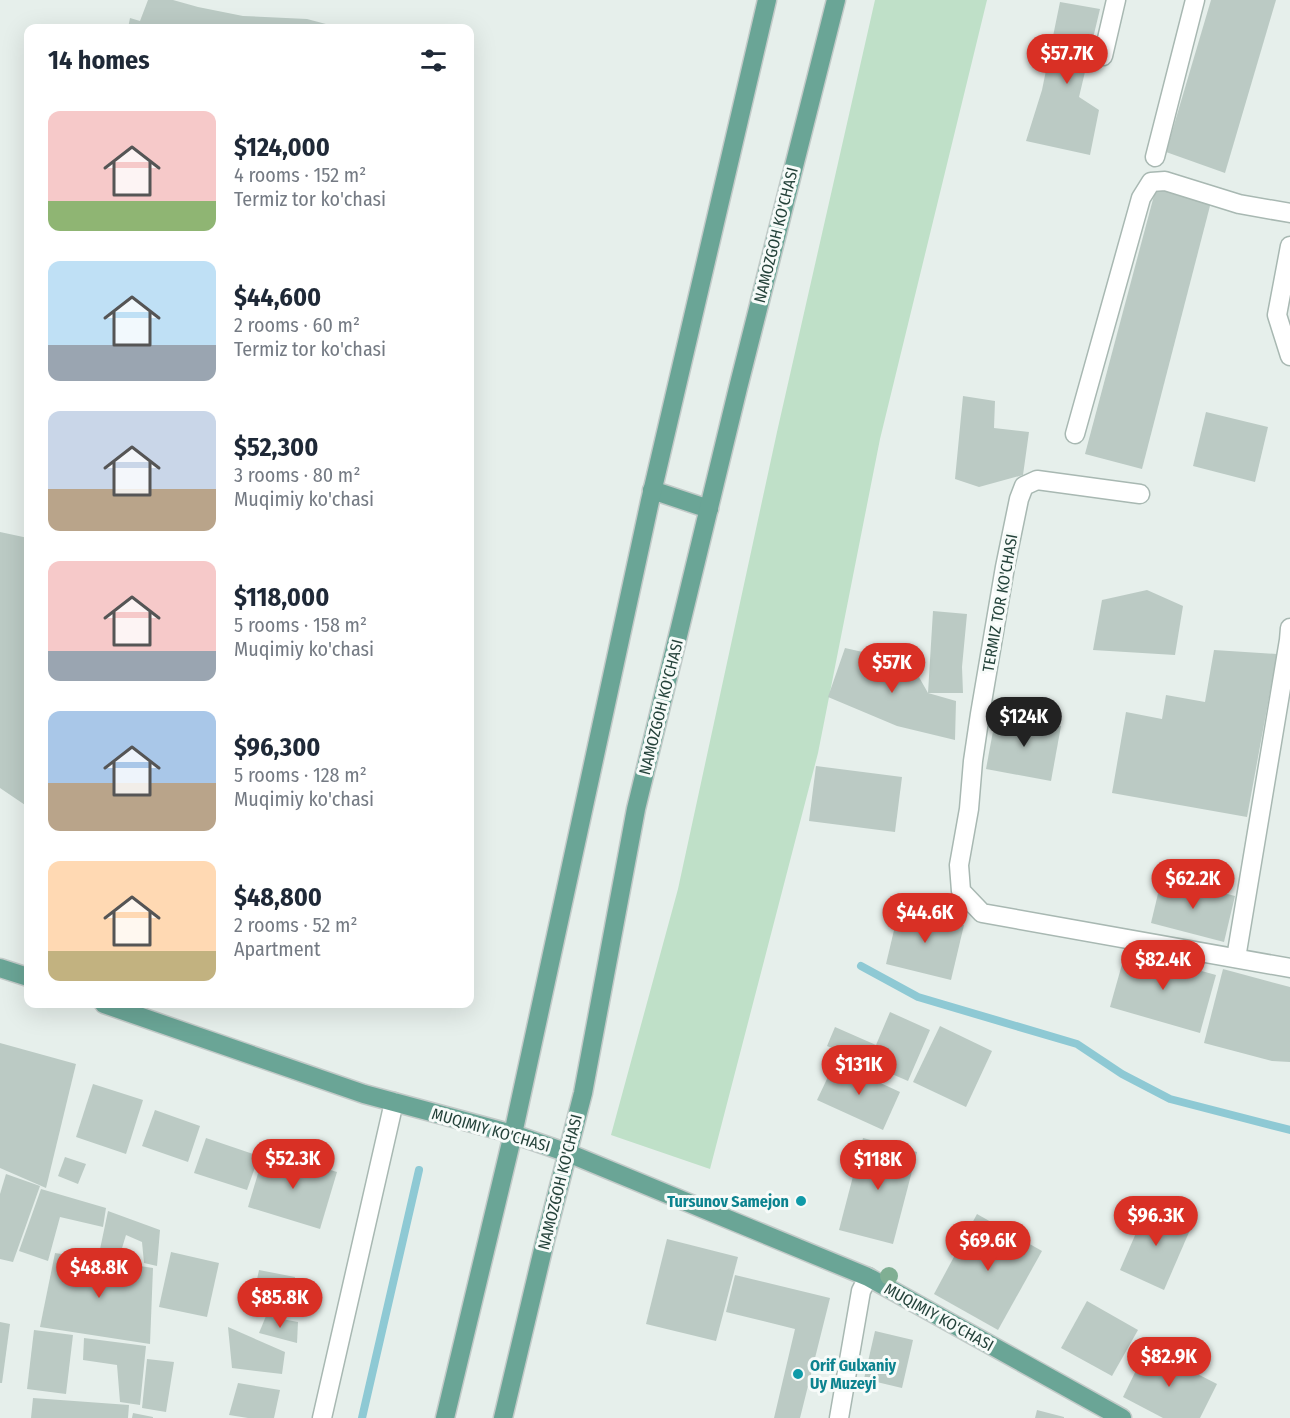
<!DOCTYPE html>
<html lang="en">
<head>
<meta charset="utf-8">
<style>
	body { margin:0; font-family:"Fira Sans Condensed",sans-serif; background:#f6f6f7; color:#1f2937; height:100vh; display:flex; flex-direction:column; font-size:22px; white-space:nowrap }
	* { box-sizing:border-box; margin:0 }
	p { font-size:20px; color:#747a83 }
	.icon { flex:none; width:33px; height:33px; fill:none; stroke:currentColor; stroke-width:2; stroke-linecap:round; stroke-linejoin:round }
	.map { position:relative; flex:1; overflow:hidden }
	.side { position:absolute; left:24px; top:24px; width:450px; height:984px; display:flex; flex-direction:column; background:#fff; border-radius:12px; box-shadow:0 6px 24px #0002 }
	.side>* { flex:none }
	.price { position:absolute; translate:-50% -51px; padding:0 14px; border-radius:21px; background:#d93025; color:#fff; font-size:20px; line-height:39px; filter:drop-shadow(0 2px 3px #0008) }
	.price::after { content:''; position:absolute; left:50%; top:36px; width:18px; height:14px; margin-left:-9px; background:inherit; clip-path:polygon(0 0,100% 0,50% 100%) }
	.price.selected { background:#222; color:#fff }
	ul { padding:0; list-style:none }
	li { display:flex; align-items:center; gap:18px; height:150px; padding:0 24px }
	li span { display:grid; place-items:center; flex:none; width:168px; height:120px; border-radius:12px; color:#555 }
	li>.icon { margin-inline-start:auto }
	span .icon { width:72px; height:72px; fill:#fffc; stroke-width:1 }
	li b { font-size:26px }
	h2 { display:flex; justify-content:space-between; align-items:center; height:72px; padding:0 24px; font-size:26px }
	.map>svg:first-child { display:block }
</style>
</head>
<body>
<div class="map">
<svg width="1290" height="1418" viewBox="0 0 1290 1418">
	<rect width="100%" height="100%" fill="#e6efeb"/>
	<!-- green -->
	<path fill="#bfe0c8" d="M875 0H987L880 439 818 753 710 1169 611 1135 678 889 777 432Z"/>
	<g fill="none" stroke-linecap="round" stroke-linejoin="round">
		<!-- stream -->
		<g stroke="#8ec9d4" stroke-width="8">
			<path d="M861 966 918 997 1077 1044 1122 1074 1170 1099 1290 1130"/>
			<path d="M362 1418 419 1170"/>
		</g>
	</g>
	<!-- building -->
	<g fill="#bbcac4">
		<path d="M148 0H173L198 7 243 16 307 19 341 28H128L130 18 140 21Z"/>
		<path d="M1211 0H1276L1225 173 1166 152Z"/>
		<path d="M1060 2 1100 9 1079 97 1099 110 1090 155 1026 141 1042 90Z"/>
		<path d="M1156 188 1211 202 1142 469 1085 454Z"/>
		<path d="M963 396 995 401 994 428 1029 432 1023 475 979 487 955 479Z"/>
		<path d="M1206 412 1268 427 1255 482 1193 466Z"/>
		<path d="M0 532 28 538V807L0 788Z"/>
		<path d="M1147 590 1183 606 1175 655 1093 650 1102 600Z"/>
		<path d="M933 611 967 614 962 667 963 693H928Z"/>
		<path d="M845 648 911 663 928 693 956 701 955 740 897 726 828 697Z"/>
		<path d="M1214 650 1277 654 1247 817 1112 793 1126 712 1162 719 1166 695 1205 702Z"/>
		<path d="M996 715 1061 726 1051 781 986 769Z"/>
		<path d="M816 766 902 777 895 832 809 821Z"/>
		<path d="M1162 877 1235 896 1224 942 1151 923Z"/>
		<path d="M899 909 964 925 951 980 886 964Z"/>
		<path d="M1126 950 1216 975 1200 1033 1110 1007Z"/>
		<path d="M1223 969 1290 987V1062L1272 1061 1204 1043Z"/>
		<path d="M890 1012 930 1030 908 1081 827 1046 835 1027 876 1045Z"/>
		<path d="M940 1026 992 1051 966 1107 913 1082Z"/>
		<path d="M0 1043 76 1064 46 1188 0 1168Z"/>
		<path d="M835 1062 900 1092 883 1130 817 1100Z"/>
		<path d="M93 1084 143 1100 126 1154 76 1137Z"/>
		<path d="M155 1110 200 1126 188 1162 142 1146Z"/>
		<path d="M206 1138 259 1156 247 1190 194 1173Z"/>
		<path d="M863 1138 917 1152 893 1244 839 1230Z"/>
		<path d="M265 1150 337 1172 320 1229 248 1207Z"/>
		<path d="M65 1157 86 1164 78 1184 58 1176Z"/>
		<path d="M6 1174 40 1186 13 1262 0 1259V1194Z"/>
		<path d="M41 1189 106 1208 103 1227 60 1217 48 1261 19 1251Z"/>
		<path d="M1149 1203 1193 1223 1164 1290 1120 1270Z"/>
		<path d="M108 1211 160 1230 157 1266 144 1263 142 1242 126 1235 119 1258 99 1254Z"/>
		<path d="M977 1214 1042 1251 998 1330 934 1294Z"/>
		<path d="M667 1239 738 1257 716 1341 646 1324Z"/>
		<path d="M171 1252 219 1263 207 1317 159 1307Z"/>
		<path d="M55 1253 153 1268 150 1344 40 1327Z"/>
		<path d="M259 1270 295 1277 296 1313 251 1307Z"/>
		<path d="M735 1275 830 1298 800 1418H774L795 1329 726 1312Z"/>
		<path d="M1087 1301 1138 1330 1112 1376 1061 1348Z"/>
		<path d="M266 1316 298 1322 297 1343 259 1333Z"/>
		<path d="M0 1322 10 1324 2 1383H0Z"/>
		<path d="M228 1327 285 1352 282 1374 232 1368Z"/>
		<path d="M34 1330 73 1335 66 1394 27 1389Z"/>
		<path d="M875 1331 913 1340 902 1388 864 1379Z"/>
		<path d="M84 1338 146 1346 140 1405 120 1402 117 1365 83 1360Z"/>
		<path d="M1147 1348 1217 1384 1200 1418H1163L1123 1397Z"/>
		<path d="M147 1359 174 1362 166 1412 142 1408Z"/>
		<path d="M238 1383 280 1390 274 1418H248L229 1415Z"/>
		<path d="M33 1398 129 1405 128 1418H31Z"/>
		<path d="M1037 1410 1064 1417V1418H1035Z"/>
		<path d="M133 1413 153 1417V1418H132Z"/>
	</g>
	<g fill="none" stroke-linecap="round" stroke-linejoin="round">
		<defs>
			<g id="minor">
				<path d="M1103 56 1116 0"/>
				<path d="M1155 157 1195 0"/>
				<path d="M1290 246 1277 315 1290 356"/>
				<path d="M1075 434 1141 198 1151 182 1165 181 1239 204 1290 213"/>
				<path d="M1140 494 1037 480 1024 486 1019 499 1005 567 980 714 973 761 969 809 959 865 961 891 982 913 1290 968"/>
				<path d="M1236 958 1289 640 1290 628"/>
				<path d="M322 1418 394 1102"/>
				<path d="M839 1418 861 1291 868 1277"/>
			</g>
			<g id="major">
				<path d="M652 490 709 509"/>
				<path d="M0 968 28 977"/>
				<path d="M104 1004 364 1094 513 1134 568 1153 868 1277 1122 1418"/>
				<path d="M445 1418 513 1134 650 501 767 0"/>
				<path d="M503 1418 546 1237 583 1093 636 809 738 388 836 0"/>
			</g>
		</defs>
		<!-- minor casing -->
		<use href="#minor" stroke="#a8b8b2" stroke-width="21"/>
		<!-- major casing -->
		<use href="#major" stroke="#c2cac8" stroke-width="21"/>
		<!-- minor -->
		<use href="#minor" stroke="#fff" stroke-width="18"/>
		<!-- major -->
		<use href="#major" stroke="#6aa596" stroke-width="18"/>
	</g>
	<!-- trees -->
	<circle fill="#80af93" cx="889" cy="1276" r="9"/>
	<!-- markers -->
	<g fill="#0f9aa8" stroke="#f7fbf9" stroke-width="2">
		<circle cx="801" cy="1201" r="6"/>
		<circle cx="798" cy="1374" r="6"/>
	</g>
	<g text-anchor="middle" dominant-baseline="central" stroke-width="6" stroke-linejoin="round" paint-order="stroke">
		<!-- street labels -->
		<g font-size="16" fill="#24423a" stroke="#f7fbf9">
			<text transform="translate(776 235) rotate(-76)">NAMOZGOH KO'CHASI</text>
			<text transform="translate(1000 603) rotate(-80)">TERMIZ TOR KO'CHASI</text>
			<text transform="translate(661 707) rotate(-76)">NAMOZGOH KO'CHASI</text>
			<text transform="translate(491 1130) rotate(16)">MUQIMIY KO'CHASI</text>
			<text transform="translate(560 1182) rotate(-76)">NAMOZGOH KO'CHASI</text>
			<text transform="translate(939 1317) rotate(29)">MUQIMIY KO'CHASI</text>
		</g>
		<!-- culture labels -->
		<g font-size="16" font-weight="bold" fill="#0d838f" stroke="#f7fbf9" text-anchor="end">
			<text x="789" y="1201">Tursunov Samejon</text>
			<text x="810" y="1365" text-anchor="start">Orif Gulxaniy<tspan x="810" dy="18">Uy Muzeyi</tspan></text>
		</g>
	</g>
</svg>
<b class="price" style="left:1067px;top:85px">$57.7K</b>
<b class="price" style="left:892px;top:694px">$57K</b>
<b class="price selected" style="left:1024px;top:748px">$124K</b>
<b class="price" style="left:1193px;top:910px">$62.2K</b>
<b class="price" style="left:925px;top:944px">$44.6K</b>
<b class="price" style="left:1163px;top:991px">$82.4K</b>
<b class="price" style="left:859px;top:1096px">$131K</b>
<b class="price" style="left:293px;top:1190px">$52.3K</b>
<b class="price" style="left:878px;top:1191px">$118K</b>
<b class="price" style="left:1156px;top:1247px">$96.3K</b>
<b class="price" style="left:988px;top:1272px">$69.6K</b>
<b class="price" style="left:99px;top:1299px">$48.8K</b>
<b class="price" style="left:280px;top:1329px">$85.8K</b>
<b class="price" style="left:1169px;top:1388px">$82.9K</b>
<section class="side">
<h2>14 homes<svg class="icon" aria-label="filters" viewBox="0 0 24 24"><path d="M4 7h16M4 17h16"/><circle cx="9" cy="7" r="2"/><circle cx="15" cy="17" r="2"/></svg></h2>
<ul>
<li><span style="background:linear-gradient(#f6c9c9 75%,#8fb573 0)"><svg class="icon" aria-label="home" viewBox="0 0 24 24"><path d="M3 11l9-7 9 7M6 9v11h12V9"/></svg></span><div><b>$124,000</b><p>4 rooms · 152 m²</p><p>Termiz tor ko'chasi</p></div></li>
<li><span style="background:linear-gradient(#bfe0f5 70%,#9aa5b1 0)"><svg class="icon" aria-label="home" viewBox="0 0 24 24"><path d="M3 11l9-7 9 7M6 9v11h12V9"/></svg></span><div><b>$44,600</b><p>2 rooms · 60 m²</p><p>Termiz tor ko'chasi</p></div></li>
<li><span style="background:linear-gradient(#c9d6e8 65%,#b9a48a 0)"><svg class="icon" aria-label="home" viewBox="0 0 24 24"><path d="M3 11l9-7 9 7M6 9v11h12V9"/></svg></span><div><b>$52,300</b><p>3 rooms · 80 m²</p><p>Muqimiy ko'chasi</p></div></li>
<li><span style="background:linear-gradient(#f6c9c9 75%,#9aa5b1 0)"><svg class="icon" aria-label="home" viewBox="0 0 24 24"><path d="M3 11l9-7 9 7M6 9v11h12V9"/></svg></span><div><b>$118,000</b><p>5 rooms · 158 m²</p><p>Muqimiy ko'chasi</p></div></li>
<li><span style="background:linear-gradient(#a9c7e8 60%,#b9a48a 0)"><svg class="icon" aria-label="home" viewBox="0 0 24 24"><path d="M3 11l9-7 9 7M6 9v11h12V9"/></svg></span><div><b>$96,300</b><p>5 rooms · 128 m²</p><p>Muqimiy ko'chasi</p></div></li>
<li><span style="background:linear-gradient(#ffd9b3 75%,#c2b280 0)"><svg class="icon" aria-label="home" viewBox="0 0 24 24"><path d="M3 11l9-7 9 7M6 9v11h12V9"/></svg></span><div><b>$48,800</b><p>2 rooms · 52 m²</p><p>Apartment</p></div></li>
</ul>
</section>
</div>
</body>
</html>
